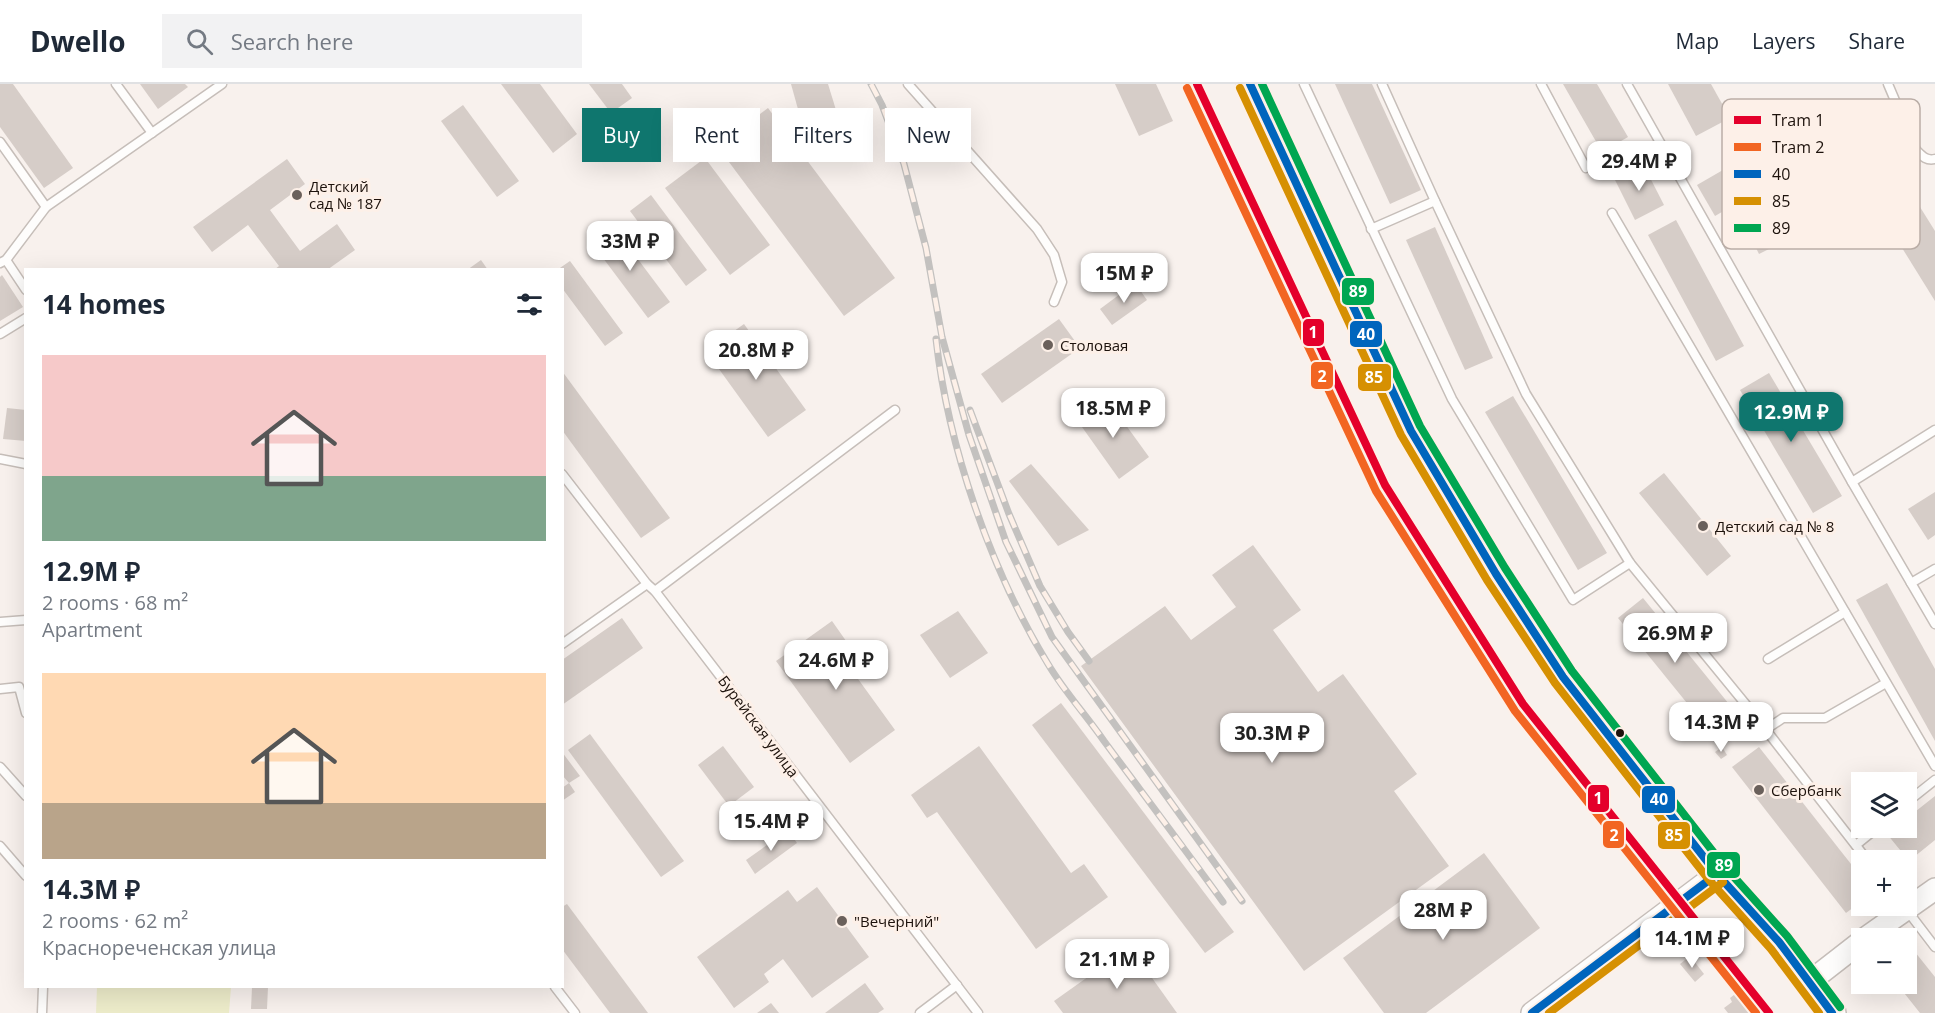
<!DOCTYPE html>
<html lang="en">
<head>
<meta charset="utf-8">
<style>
	body { margin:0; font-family:"Open Sans",sans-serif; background:#f2f2f3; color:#1f2937; height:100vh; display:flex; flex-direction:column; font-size:22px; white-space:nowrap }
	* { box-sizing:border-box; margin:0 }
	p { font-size:20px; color:#747a83 }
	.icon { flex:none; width:33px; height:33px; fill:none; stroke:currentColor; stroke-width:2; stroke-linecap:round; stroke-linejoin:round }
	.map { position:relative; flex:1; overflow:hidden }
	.details { position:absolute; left:24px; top:184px; width:540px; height:720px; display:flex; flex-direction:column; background:#fff; border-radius:0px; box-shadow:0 6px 24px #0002 }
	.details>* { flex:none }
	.banner { position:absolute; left:582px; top:24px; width:570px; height:54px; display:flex; gap:12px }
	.buttons { position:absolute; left:1851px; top:688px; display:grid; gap:12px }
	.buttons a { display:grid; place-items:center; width:66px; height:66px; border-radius:0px; background:#fff; box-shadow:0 6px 24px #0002; font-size:30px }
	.price { position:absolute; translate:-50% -51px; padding:0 14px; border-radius:12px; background:#fff; color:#222; font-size:20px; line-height:39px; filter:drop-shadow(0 2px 3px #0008) }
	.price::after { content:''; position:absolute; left:50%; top:36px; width:18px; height:14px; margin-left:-9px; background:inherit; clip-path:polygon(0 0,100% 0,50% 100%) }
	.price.on { background:#0f766e; color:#fff }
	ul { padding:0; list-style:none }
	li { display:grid; align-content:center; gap:12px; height:318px; padding:0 18px }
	li span { display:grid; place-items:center; height:186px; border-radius:0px; color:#555 }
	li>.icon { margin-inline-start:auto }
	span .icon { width:108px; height:108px; fill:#fffc; stroke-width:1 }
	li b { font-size:26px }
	h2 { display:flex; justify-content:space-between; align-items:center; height:72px; padding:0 18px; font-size:26px }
	.tag { padding:0 21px; border-radius:0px; background:#fff; box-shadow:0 6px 24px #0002; font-size:21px; line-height:54px }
	.tag.on { background:#0f766e; color:#fff }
	header { display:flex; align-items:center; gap:36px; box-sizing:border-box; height:84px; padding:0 30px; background:#fff; border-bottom:2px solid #e0e1e3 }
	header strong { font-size:28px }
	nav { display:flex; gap:33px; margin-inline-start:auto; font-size:21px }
	.search { width:420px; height:54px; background:#f2f2f3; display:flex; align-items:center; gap:15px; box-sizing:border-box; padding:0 21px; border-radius:0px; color:#747a83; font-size:22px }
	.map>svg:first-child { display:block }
</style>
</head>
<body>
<header>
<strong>Dwello</strong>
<div class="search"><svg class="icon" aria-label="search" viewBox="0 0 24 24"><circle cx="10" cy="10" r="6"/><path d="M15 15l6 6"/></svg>Search here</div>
<nav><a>Map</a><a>Layers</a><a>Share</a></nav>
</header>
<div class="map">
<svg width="1935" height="929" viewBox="0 0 1935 929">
	<rect width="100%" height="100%" fill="#f8f1ed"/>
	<!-- green -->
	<path fill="#edecca" d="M97 903H231L229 929H96Z"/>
	<!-- building -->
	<g fill="#d6cdc8">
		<path d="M0 0H13L73 84 44 104 0 43Z"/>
		<path d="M140 0H185L188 3 158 25Z"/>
		<path d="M501 0H540L577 50 553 69Z"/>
		<path d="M589 0H622L632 14 611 29Z"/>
		<path d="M791 0H828L836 26 801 36Z"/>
		<path d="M1115 0H1156L1173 37 1139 52Z"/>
		<path d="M1335 0H1372L1421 106 1390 120Z"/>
		<path d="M1563 0H1597L1628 53 1602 68Z"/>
		<path d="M1668 0H1711L1730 34 1696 52Z"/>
		<path d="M1853 16 1935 147V217L1822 35Z"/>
		<path d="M463 21 519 97 497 113 441 37Z"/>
		<path d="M768 24 895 194 844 232 717 62Z"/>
		<path d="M1785 50 1803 81 1715 132 1697 101Z"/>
		<path d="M705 74 770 161 730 191 665 104Z"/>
		<path d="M287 75 305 100 270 126 300 167 337 140 355 166 327 186H274L279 182 248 141 212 168 193 143Z"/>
		<path d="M1643 80 1664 121 1635 136 1614 94Z"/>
		<path d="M651 111 707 186 686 202 630 127Z"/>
		<path d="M1676 136 1744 262 1716 277 1648 151Z"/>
		<path d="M1768 140 1779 160 1759 170 1749 150Z"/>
		<path d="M613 142 670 218 648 234 591 158Z"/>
		<path d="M1435 143 1493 274 1465 286 1406 156Z"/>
		<path d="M481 176 488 186H467Z"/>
		<path d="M570 177 623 249 605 262 562 204V186H557Z"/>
		<path d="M2 191 23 223 0 237V193Z"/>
		<path d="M1135 199 1147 216 1112 241 1100 225Z"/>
		<path d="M1059 235 1080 264 1002 319 981 290Z"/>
		<path d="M744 240 806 326 768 353 706 267Z"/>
		<path d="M562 287 670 434 641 454 562 346Z"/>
		<path d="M1769 289 1842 412 1813 429 1740 306Z"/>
		<path d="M1513 312 1607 469 1578 486 1485 328Z"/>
		<path d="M1107 315 1149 373 1119 395 1077 336Z"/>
		<path d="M7 324 26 326V357L3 355Z"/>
		<path d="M1031 380 1089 446 1058 462 1009 397Z"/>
		<path d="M1664 389 1731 472 1707 492 1639 409Z"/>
		<path d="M1935 408V451L1928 456 1908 425Z"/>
		<path d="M1253 461 1301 526 1273 546 1318 608 1343 590 1417 690 1394 707 1449 782 1304 887 1081 582 1165 522 1191 556 1236 523 1212 491Z"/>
		<path d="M1887 499 1935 585V657L1856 516Z"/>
		<path d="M1643 514 1733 625 1708 645 1618 534Z"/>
		<path d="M958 527 988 569 950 594 920 551Z"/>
		<path d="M622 534 643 564 562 621V576Z"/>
		<path d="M832 537 863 581 853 588 895 646 850 679 776 577Z"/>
		<path d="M1061 619 1234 848 1205 869 1032 641Z"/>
		<path d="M590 650 684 777 661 793 568 666Z"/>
		<path d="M723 662 754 703 729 722 698 681Z"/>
		<path d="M979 662 1071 789 1084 780 1108 813 1036 865 937 728 927 734 911 711Z"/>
		<path d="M1722 663 1727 671 1721 675 1715 668Z"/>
		<path d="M1759 663 1862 794V817L1846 829 1732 683Z"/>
		<path d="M562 668 580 692 569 699 562 691Z"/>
		<path d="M569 699 575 708 562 717V704Z"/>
		<path d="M1935 712V756L1909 777 1887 750 1895 744H1906V735Z"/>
		<path d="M788 746 797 759 755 790 746 776Z"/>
		<path d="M1484 769 1540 844 1426 929H1384L1343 874Z"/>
		<path d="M817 803 869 873 812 914 783 875 764 890 769 898 734 924 697 873 788 806 797 818Z"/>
		<path d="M567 820 648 929H610L562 865V823Z"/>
		<path d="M1130 863 1177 929H1063L1054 917Z"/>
		<path d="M1915 868 1935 893V929H1920L1897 900H1906V874Z"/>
		<path d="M1690 872 1704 890 1695 898 1680 880Z"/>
		<path d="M865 899 884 925 878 929H825Z"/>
		<path d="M252 903H268L267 925H251Z"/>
		<path d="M1739 907 1756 929H1728L1724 924 1732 918 1730 914Z"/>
		<path d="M771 919 779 929H757Z"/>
	</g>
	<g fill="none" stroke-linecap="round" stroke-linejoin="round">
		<defs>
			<g id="service">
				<path d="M116 0 152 49"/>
				<path d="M908 0 1037 145 1054 171 1062 198 1054 218"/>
				<path d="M1304 0 1452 315 1573 516 1630 479"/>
				<path d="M1382 0 1435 117 1526 310 1630 479 1752 628 1868 777"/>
				<path d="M1541 0 1586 84"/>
				<path d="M1627 0 1852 398 1935 540"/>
				<path d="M1888 0 1916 66C1922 72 1926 77 1935 75"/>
				<path d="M0 58 46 123"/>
				<path d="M1612 129 1935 682"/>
				<path d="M1371 145 1435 117"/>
				<path d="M6 176 26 206"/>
				<path d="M0 179 6 176 46 123 222 0"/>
				<path d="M0 250 26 234"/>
				<path d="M0 375 26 380"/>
				<path d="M562 390 647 500 655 507 978 929"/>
				<path d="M1852 398 1935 346"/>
				<path d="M1911 499 1935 485"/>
				<path d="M655 507 895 326"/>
				<path d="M0 538 26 536"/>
				<path d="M562 560 647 500"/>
				<path d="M1768 575 1845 528"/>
				<path d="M0 605 19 603 26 629"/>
				<path d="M1765 646 1783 634H1825L1886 599"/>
				<path d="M0 683 26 712"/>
				<path d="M1906 719 1935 696"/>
				<path d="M1856 761 1877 744"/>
				<path d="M0 762 26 792"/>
				<path d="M1906 825 1935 863"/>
				<path d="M555 903 575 929"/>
				<path d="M42 929 43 903"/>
				<path d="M920 929 957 901"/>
			</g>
			<g id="tertiary">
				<path d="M1864 855 1935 805"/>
				<path d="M1808 899 1862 857"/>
				<path d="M1532 929 1717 790"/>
			</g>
			<path id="primary" d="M1250 0 1411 347 1496 490 1563 593 1717 790 1779 858 1832 929"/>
		</defs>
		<!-- service casing -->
		<use href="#service" stroke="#c6beb9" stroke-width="11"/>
		<!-- tertiary casing -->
		<use href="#tertiary" stroke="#c6beb9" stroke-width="24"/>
		<!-- primary casing -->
		<use href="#primary" stroke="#c6beb9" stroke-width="30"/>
		<!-- service -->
		<use href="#service" stroke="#fefdfc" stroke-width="8"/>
		<!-- tertiary -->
		<use href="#tertiary" stroke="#fefdfc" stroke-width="21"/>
		<!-- primary -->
		<use href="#primary" stroke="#fefdfc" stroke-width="27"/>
		<!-- tram -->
		<path stroke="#c3c1bf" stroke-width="1.5" d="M1185 0 1371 404 1498 598 1757 929"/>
		<defs>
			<g id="rail">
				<path d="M871 0 882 21 904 80 926 164 942 253 969 351 1006 458 1052 553 1242 817"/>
				<path d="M936 255C948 363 991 487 1048 580 1064 607 1086 631 1104 657 1144 711 1184 764 1223 818"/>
				<path d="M970 326 1009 430 1040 502 1068 548 1089 577"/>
			</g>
		</defs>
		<!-- rail casing -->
		<use href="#rail" stroke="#c3c1bf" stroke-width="7"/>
		<!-- rail -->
		<use href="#rail" stroke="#fdf0e8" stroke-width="4.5" stroke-dasharray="14" stroke-linecap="butt"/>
		<defs>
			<g id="bus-1">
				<path d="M1250 0 1411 347 1496 490 1563 593 1717 790 1779 858 1832 929"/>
				<path d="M1532 929 1717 790"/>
			</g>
			<g id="bus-2">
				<path d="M1240 4 1401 351 1487 496 1555 599 1709 796 1771 865 1819 929"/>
				<path d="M1549 929 1723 798"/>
			</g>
			<path id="bus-3" d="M1262 0 1420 342 1505 484 1572 587 1725 783 1787 852 1840 923"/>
		</defs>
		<!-- bus-1 casing -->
		<use href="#bus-1" stroke="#fdf0e8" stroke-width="12"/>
		<!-- bus-2 casing -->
		<use href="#bus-2" stroke="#fdf0e8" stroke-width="12"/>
		<!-- bus-3 casing -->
		<use href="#bus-3" stroke="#fdf0e8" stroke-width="12"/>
		<!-- bus-1 -->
		<use href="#bus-1" stroke="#0065bd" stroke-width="8"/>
		<!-- bus-2 -->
		<use href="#bus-2" stroke="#d69002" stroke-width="8"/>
		<!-- bus-3 -->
		<use href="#bus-3" stroke="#00a651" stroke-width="8"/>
		<defs>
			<path id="tram-1" d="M1197 0 1385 401 1523 620 1769 929"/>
			<path id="tram-2" d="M1187 4 1376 407 1515 627 1756 929"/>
		</defs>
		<!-- tram-1 casing -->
		<use href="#tram-1" stroke="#fdf0e8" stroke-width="12"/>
		<!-- tram-2 casing -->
		<use href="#tram-2" stroke="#fdf0e8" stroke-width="12"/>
		<!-- tram-1 -->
		<use href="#tram-1" stroke="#e4002b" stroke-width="8"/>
		<!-- tram-2 -->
		<use href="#tram-2" stroke="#f26522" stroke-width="8"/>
	</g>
	<!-- markers -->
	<g fill="#6a605b" stroke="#fdf0e8" stroke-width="2">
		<circle cx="297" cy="111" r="6"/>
		<circle cx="1048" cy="261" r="6"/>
		<circle cx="1703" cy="442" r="6"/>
		<circle cx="1759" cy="706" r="6"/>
		<circle cx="842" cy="837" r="6"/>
	</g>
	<circle fill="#1d120c" stroke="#fdf0e8" stroke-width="2" cx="1620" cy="649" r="5"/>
	<g text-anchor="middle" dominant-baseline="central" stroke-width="6" stroke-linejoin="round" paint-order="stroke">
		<!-- poi labels -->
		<g font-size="15" fill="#1d120c" stroke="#fdf0e8" text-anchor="start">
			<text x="309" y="102">Детский<tspan x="309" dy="17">сад № 187</tspan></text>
			<text x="1060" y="261">Столовая</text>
			<text x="1715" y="442">Детский сад № 8</text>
			<text x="1771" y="706">Сбербанк</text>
			<text x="854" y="837">"Вечерний"</text>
		</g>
		<!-- street labels -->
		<g font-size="15" fill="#1d120c" stroke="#fdf0e8">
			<text transform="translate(759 642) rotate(53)">Бурейская улица</text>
		</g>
	</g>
	<!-- legend -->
	<rect x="1722" y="15" width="198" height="150" rx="9" fill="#fdf0e8" stroke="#baada6" stroke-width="1.5"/>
	<rect x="1734" y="32" width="27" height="8" fill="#e4002b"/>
	<rect x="1734" y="59" width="27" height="8" fill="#f26522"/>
	<rect x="1734" y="86" width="27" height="8" fill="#0065bd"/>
	<rect x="1734" y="113" width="27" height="8" fill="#d69002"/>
	<rect x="1734" y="140" width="27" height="8" fill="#00a651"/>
	<g font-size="16" fill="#1d120c">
		<text x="1772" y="42">Tram 1</text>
		<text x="1772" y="69">Tram 2</text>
		<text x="1772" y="96">40</text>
		<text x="1772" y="123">85</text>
		<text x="1772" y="150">89</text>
	</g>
	<g stroke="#fdf0e8" stroke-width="2">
		<rect x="1341" y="193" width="34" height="29" rx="6" fill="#00a651"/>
		<rect x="1302" y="234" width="23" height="29" rx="6" fill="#e4002b"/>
		<rect x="1349" y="236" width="34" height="28" rx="6" fill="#0065bd"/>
		<rect x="1310" y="277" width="24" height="29" rx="6" fill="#f26522"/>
		<rect x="1357" y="279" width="35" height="29" rx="6" fill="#d69002"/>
		<rect x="1587" y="700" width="23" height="29" rx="6" fill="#e4002b"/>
		<rect x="1641" y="701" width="35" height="29" rx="6" fill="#0065bd"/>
		<rect x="1602" y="736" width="23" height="29" rx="6" fill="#f26522"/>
		<rect x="1657" y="737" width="34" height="29" rx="6" fill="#d69002"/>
		<rect x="1706" y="767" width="35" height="28" rx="6" fill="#00a651"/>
	</g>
	<g font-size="16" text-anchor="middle" font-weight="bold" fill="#fff">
		<text x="1358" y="213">89</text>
		<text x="1313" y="254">1</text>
		<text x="1366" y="256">40</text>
		<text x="1322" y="298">2</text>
		<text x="1374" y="299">85</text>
		<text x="1598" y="720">1</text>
		<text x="1659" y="721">40</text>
		<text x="1614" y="757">2</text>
		<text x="1674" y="757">85</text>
		<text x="1724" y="787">89</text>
	</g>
</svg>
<div class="buttons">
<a><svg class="icon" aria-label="layers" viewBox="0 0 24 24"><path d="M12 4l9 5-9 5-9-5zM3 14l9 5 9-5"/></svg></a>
<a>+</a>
<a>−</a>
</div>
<b class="price" style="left:1639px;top:108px">29.4M ₽</b>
<b class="price" style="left:630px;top:188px">33M ₽</b>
<b class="price" style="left:1124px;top:220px">15M ₽</b>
<b class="price" style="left:756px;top:297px">20.8M ₽</b>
<b class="price" style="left:1113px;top:355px">18.5M ₽</b>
<b class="price on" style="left:1791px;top:359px">12.9M ₽</b>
<b class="price" style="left:1675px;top:580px">26.9M ₽</b>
<b class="price" style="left:836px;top:607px">24.6M ₽</b>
<b class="price" style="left:1721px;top:669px">14.3M ₽</b>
<b class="price" style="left:1272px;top:680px">30.3M ₽</b>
<b class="price" style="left:771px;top:768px">15.4M ₽</b>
<b class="price" style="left:1443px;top:857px">28M ₽</b>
<b class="price" style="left:1692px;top:885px">14.1M ₽</b>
<b class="price" style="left:1117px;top:906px">21.1M ₽</b>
<div class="banner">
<a class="tag on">Buy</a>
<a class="tag">Rent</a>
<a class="tag">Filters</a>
<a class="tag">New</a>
</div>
<section class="details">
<h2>14 homes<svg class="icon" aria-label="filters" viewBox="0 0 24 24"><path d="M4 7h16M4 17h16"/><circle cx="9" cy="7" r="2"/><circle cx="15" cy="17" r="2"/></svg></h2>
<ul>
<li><span style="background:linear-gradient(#f6c9c9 65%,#7fa58c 0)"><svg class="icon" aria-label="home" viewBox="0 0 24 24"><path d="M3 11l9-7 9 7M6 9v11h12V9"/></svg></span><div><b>12.9M ₽</b><p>2 rooms · 68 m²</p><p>Apartment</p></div></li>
<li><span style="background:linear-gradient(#ffd9b3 70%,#b9a48a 0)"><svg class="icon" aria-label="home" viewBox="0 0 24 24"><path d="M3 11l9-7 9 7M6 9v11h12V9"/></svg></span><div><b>14.3M ₽</b><p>2 rooms · 62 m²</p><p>Краснореченская улица</p></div></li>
</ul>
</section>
</div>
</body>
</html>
